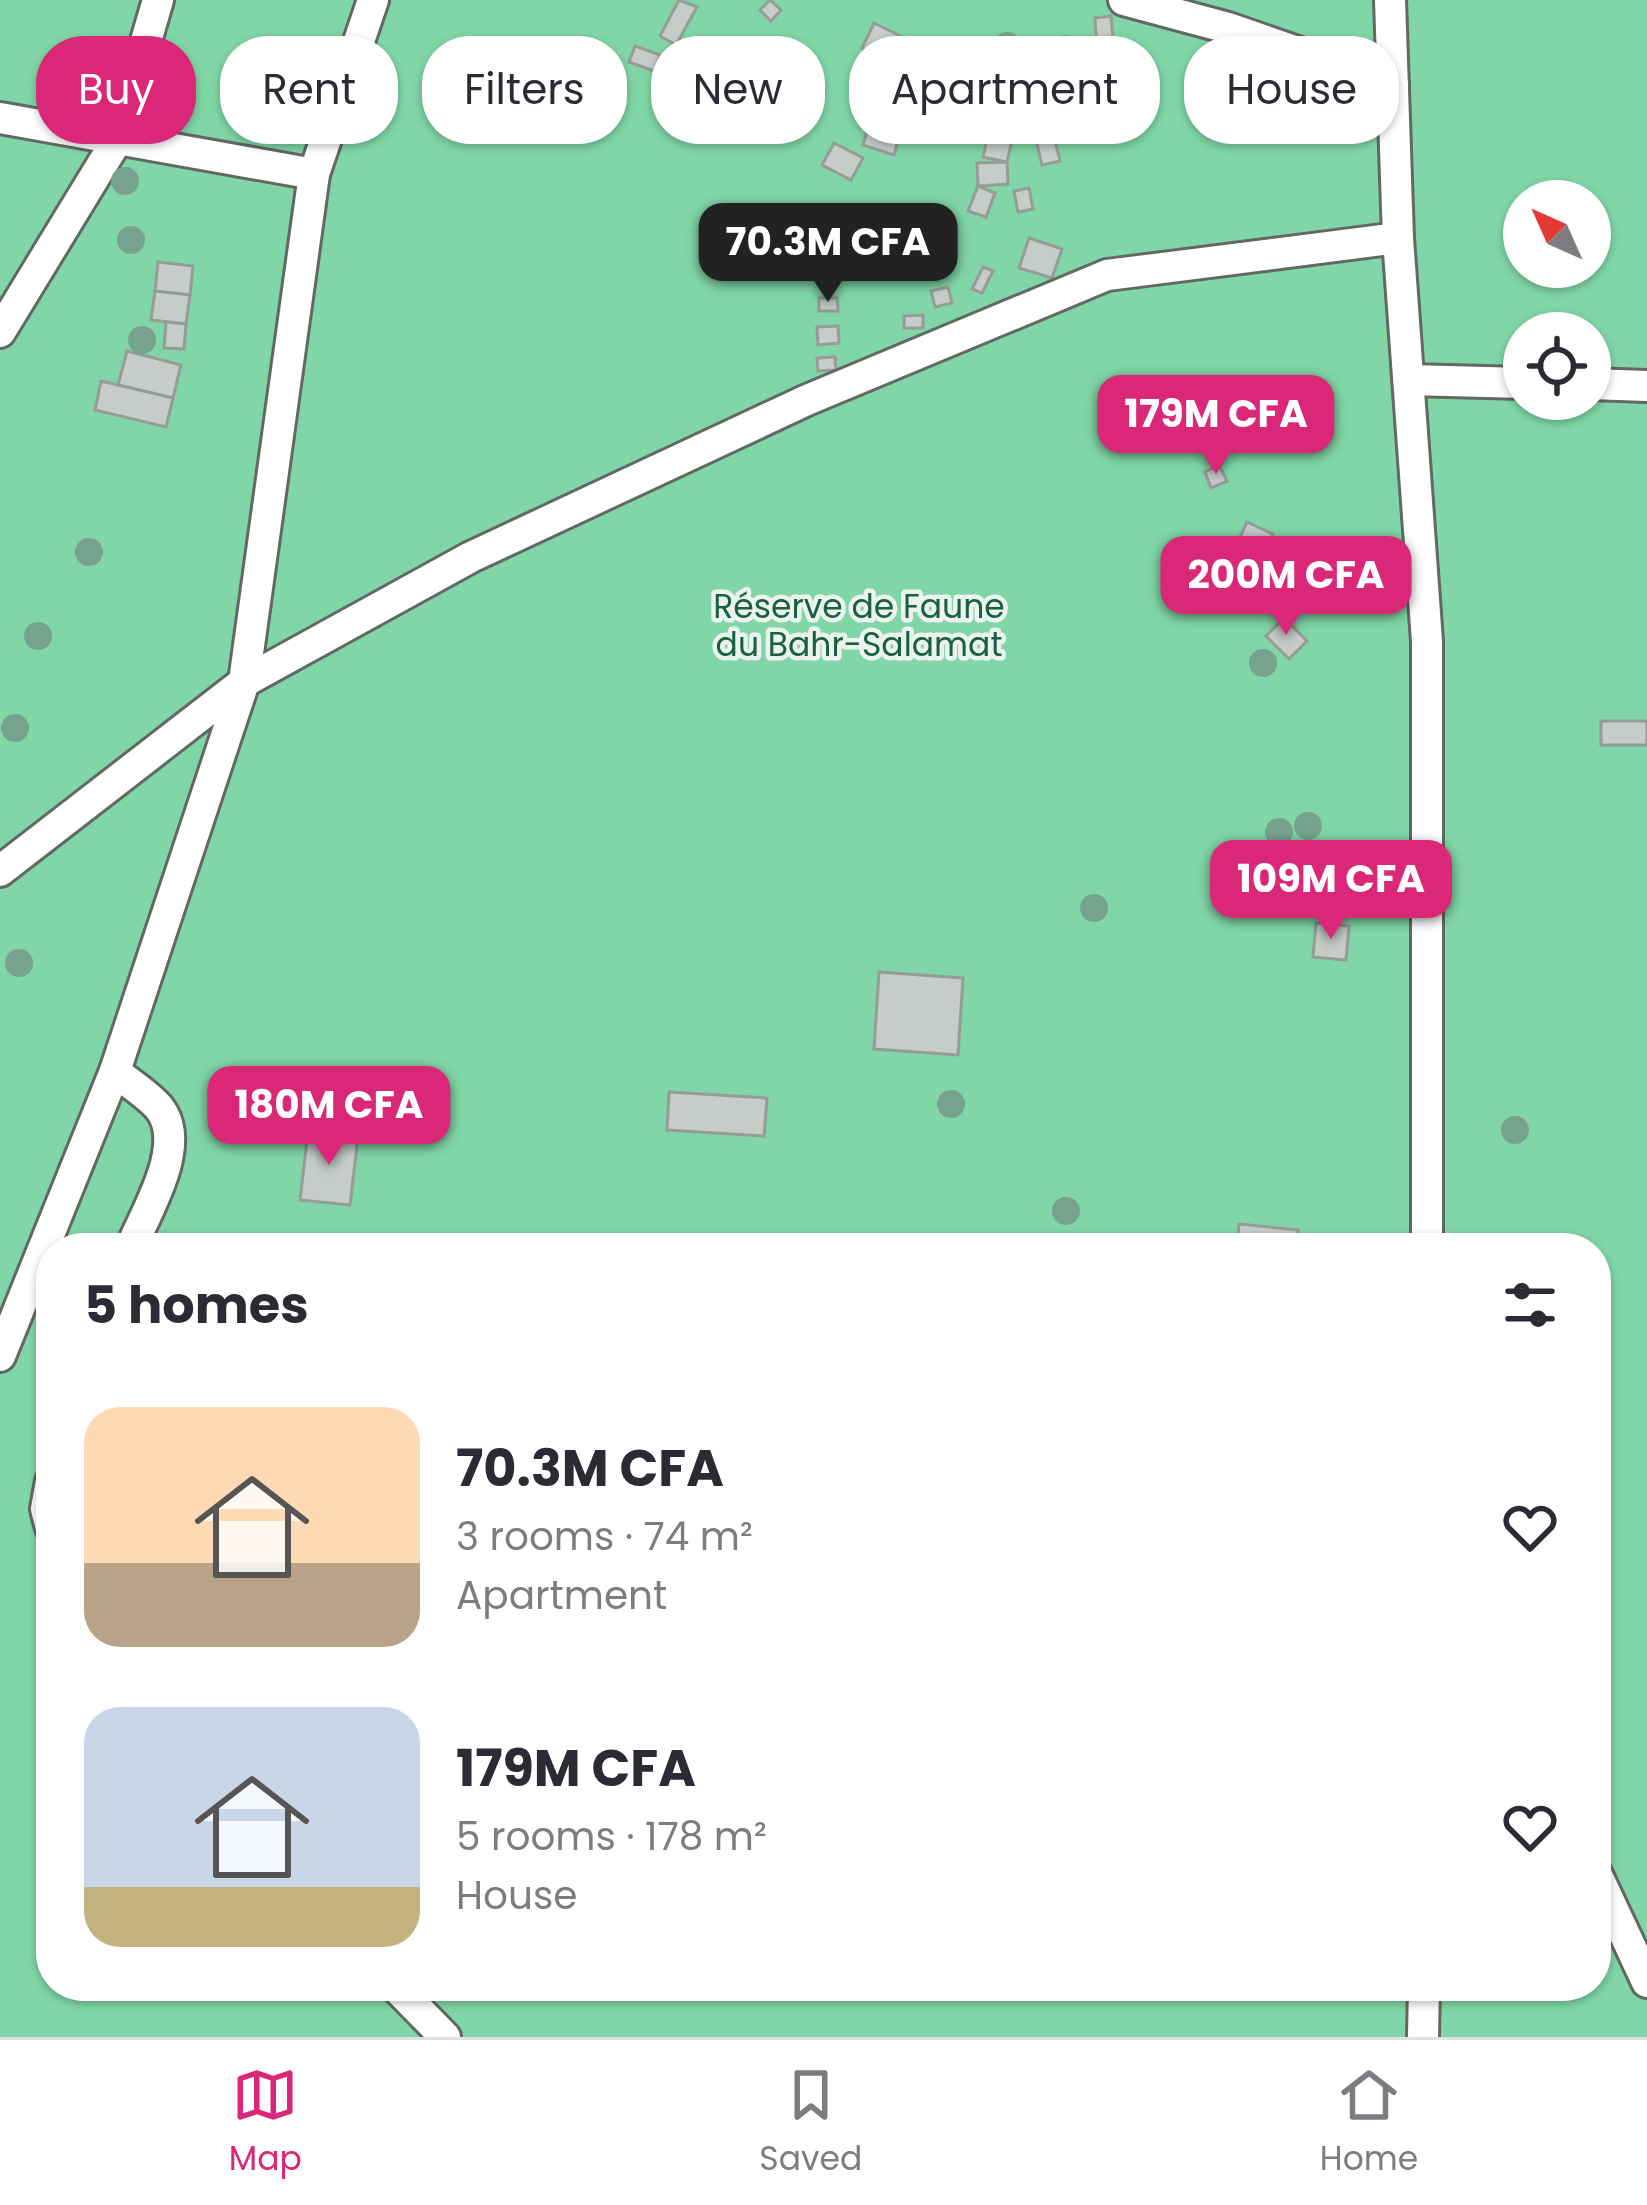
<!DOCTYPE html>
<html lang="en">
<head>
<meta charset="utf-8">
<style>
	body { margin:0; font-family:Poppins,sans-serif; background:#f2f2f3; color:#2b2b33; height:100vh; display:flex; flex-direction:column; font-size:45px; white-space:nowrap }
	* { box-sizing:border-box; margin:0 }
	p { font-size:39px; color:#7c7c81 }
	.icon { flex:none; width:66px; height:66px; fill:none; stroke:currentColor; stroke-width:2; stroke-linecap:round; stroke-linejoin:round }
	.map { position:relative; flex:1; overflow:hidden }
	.sheet { position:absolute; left:36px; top:1233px; width:1575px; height:768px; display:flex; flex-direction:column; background:#fff; border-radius:48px; box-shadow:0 3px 9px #0004 }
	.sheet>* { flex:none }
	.hud { position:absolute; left:36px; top:36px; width:1575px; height:108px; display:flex; gap:24px }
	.needle { width:78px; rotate:315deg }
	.buttons { position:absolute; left:1503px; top:180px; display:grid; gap:24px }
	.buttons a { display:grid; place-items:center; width:108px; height:108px; border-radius:50%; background:#fff; box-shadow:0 3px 9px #0004; font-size:60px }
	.price { position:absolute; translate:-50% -102px; padding:0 27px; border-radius:24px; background:#db2777; color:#fff; font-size:39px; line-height:78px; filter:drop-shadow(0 3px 6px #0008) }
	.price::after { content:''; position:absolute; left:50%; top:72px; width:36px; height:27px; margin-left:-18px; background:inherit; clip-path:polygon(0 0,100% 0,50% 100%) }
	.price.active { background:#222; color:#fff }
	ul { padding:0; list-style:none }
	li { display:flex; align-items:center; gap:36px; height:300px; padding:0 48px }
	li span { display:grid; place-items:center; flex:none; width:336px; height:240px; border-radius:36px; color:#555 }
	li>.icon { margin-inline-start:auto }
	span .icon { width:144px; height:144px; fill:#fffc; stroke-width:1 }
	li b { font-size:51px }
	h2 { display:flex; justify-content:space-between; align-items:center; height:144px; padding:0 48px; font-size:51px }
	.tag { padding:0 42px; border-radius:48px; background:#fff; box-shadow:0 3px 9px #0004; font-size:42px; line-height:108px }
	.tag.active { background:#db2777; color:#fff }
	.tab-bar { display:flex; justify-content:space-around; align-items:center; height:168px; border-top:3px solid #e1e1e2; background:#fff; font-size:33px; color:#7c7c81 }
	.tab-bar a { display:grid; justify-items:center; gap:6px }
	.tab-bar .active { color:#db2777 }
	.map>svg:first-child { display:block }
</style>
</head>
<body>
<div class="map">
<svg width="1647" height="2037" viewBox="0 0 1647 2037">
	<rect width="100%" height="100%" fill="#ecf3ee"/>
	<!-- green -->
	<path fill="#80d6a6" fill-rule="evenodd" d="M0 0H1647V2037H0ZM1524 201H1590V267H1524ZM1524 333H1590V399H1524ZM51 1248H1596V1986H51Z"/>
	<!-- building -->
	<g fill="#c6ccc8" stroke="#969c98" stroke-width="3">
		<path d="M679 0 697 7 676 45 660 36Z"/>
		<path d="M770 0 781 10 771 21 760 10Z"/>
		<path d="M1111 16 1114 50 1097 51 1095 18Z"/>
		<path d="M874 23 900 36 888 60 862 48Z"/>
		<path d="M635 46 660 55 654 71 629 62Z"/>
		<path d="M1140 47 1143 74 1116 77 1114 50Z"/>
		<path d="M743 63 764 65 759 104 738 102Z"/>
		<path d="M774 89 802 108 786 131 759 114Z"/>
		<path d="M871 118 902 127 894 155 863 145Z"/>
		<path d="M1052 128 1060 161 1042 165 1034 132Z"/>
		<path d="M988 135 1012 140 1007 162 983 157Z"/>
		<path d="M834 143 863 158 851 180 822 165Z"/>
		<path d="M1007 162 1008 184 978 186 977 163Z"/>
		<path d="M978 186 995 193 986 217 968 211Z"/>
		<path d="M1029 188 1033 209 1018 212 1014 191Z"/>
		<path d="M1029 238 1062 249 1052 278 1019 268Z"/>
		<path d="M158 262 193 266 190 295 155 291Z"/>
		<path d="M983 267 993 271 982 293 972 289Z"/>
		<path d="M948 287 952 303 935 307 931 291Z"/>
		<path d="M155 291 190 295 186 324 151 320Z"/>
		<path d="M819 298H837L838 311H819Z"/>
		<path d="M923 315V328H904V316Z"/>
		<path d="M166 322 186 324 184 349 164 348Z"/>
		<path d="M838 326 839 343 818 345 817 327Z"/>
		<path d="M127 351 181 365 173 398 118 385Z"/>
		<path d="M835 357 836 370 818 371 817 358Z"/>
		<path d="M101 381 173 398 166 427 95 410Z"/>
		<path d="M1219 465 1227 481 1211 488 1205 472Z"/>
		<path d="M1247 522 1273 534 1265 550 1239 539Z"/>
		<path d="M1255 557 1265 568 1251 581 1241 570Z"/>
		<path d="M1371 568 1384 587 1372 595 1359 576Z"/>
		<path d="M1284 618 1307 641 1289 659 1266 636Z"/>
		<rect x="1601" y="721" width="46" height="24"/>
		<path d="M1316 923 1349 926 1346 960 1313 957Z"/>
		<path d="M879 972 963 978 958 1055 874 1049Z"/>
		<path d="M669 1092 767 1098 764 1136 667 1130Z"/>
		<path d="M308 1132 358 1137 350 1205 300 1200Z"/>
		<path d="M1239 1224 1298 1230 1296 1248H1237Z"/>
	</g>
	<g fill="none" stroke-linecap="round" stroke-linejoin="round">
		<defs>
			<g id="minor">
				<path d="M1124 0 1228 28 1393 85"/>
				<path d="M1390 0 1398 238 1427 641V1248"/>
				<path d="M0 118 314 174"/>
				<path d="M0 332 117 140 158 0"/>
				<path d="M1409 380 1524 383"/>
				<path d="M1590 384 1647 386"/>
				<path d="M0 871 244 682 471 557 807 400 1107 275 1398 238"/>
				<path d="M115 1071C128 1083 149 1095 160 1109 188 1146 145 1213 131 1248"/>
				<path d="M0 1356 115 1071 244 682 314 174 373 0"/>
				<path d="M51 1481 46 1509 51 1528"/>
				<path d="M1596 1873 1647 1982"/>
				<path d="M395 1986 445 2037"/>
				<path d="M1423 2037 1424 1986"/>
			</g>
		</defs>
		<!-- minor casing -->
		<use href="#minor" stroke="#626864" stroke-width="36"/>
		<!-- minor -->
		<use href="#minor" stroke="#fff" stroke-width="30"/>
	</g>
	<!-- trees -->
	<g fill="#77a38e">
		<circle cx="1007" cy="46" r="14"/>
		<circle cx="1066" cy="49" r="14"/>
		<circle cx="875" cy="95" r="14"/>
		<circle cx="979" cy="101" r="14"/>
		<circle cx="125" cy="181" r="14"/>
		<circle cx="131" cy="240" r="14"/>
		<circle cx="142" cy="340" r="14"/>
		<circle cx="89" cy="552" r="14"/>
		<circle cx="1353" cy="600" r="14"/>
		<circle cx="38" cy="636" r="14"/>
		<circle cx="1263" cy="663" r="14"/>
		<circle cx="15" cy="728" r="14"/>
		<circle cx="1308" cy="826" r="14"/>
		<circle cx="1279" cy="832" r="14"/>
		<circle cx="1306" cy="864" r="14"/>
		<circle cx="1094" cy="908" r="14"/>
		<circle cx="19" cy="963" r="14"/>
		<circle cx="951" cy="1104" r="14"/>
		<circle cx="1515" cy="1130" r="14"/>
		<circle cx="1066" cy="1211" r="14"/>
	</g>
	<g text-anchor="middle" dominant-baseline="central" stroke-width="9" stroke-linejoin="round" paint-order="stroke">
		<!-- park labels -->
		<g font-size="33" fill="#186140" stroke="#ecf3ee">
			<text x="859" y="606">Réserve de Faune<tspan x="859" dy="38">du Bahr-Salamat</tspan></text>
		</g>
	</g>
</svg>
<div class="buttons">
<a><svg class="needle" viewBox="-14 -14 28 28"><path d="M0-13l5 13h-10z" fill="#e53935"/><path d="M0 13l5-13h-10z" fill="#7c7c81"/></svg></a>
<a><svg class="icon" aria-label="locate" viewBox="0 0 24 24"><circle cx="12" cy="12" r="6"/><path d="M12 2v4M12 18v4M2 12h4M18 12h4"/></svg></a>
</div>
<b class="price active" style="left:828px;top:305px">70.3M CFA</b>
<b class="price" style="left:1216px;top:477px">179M CFA</b>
<b class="price" style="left:1286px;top:638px">200M CFA</b>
<b class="price" style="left:1331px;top:942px">109M CFA</b>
<b class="price" style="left:329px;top:1168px">180M CFA</b>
<div class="hud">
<a class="tag active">Buy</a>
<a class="tag">Rent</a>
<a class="tag">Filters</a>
<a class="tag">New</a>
<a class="tag">Apartment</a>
<a class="tag">House</a>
</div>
<section class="sheet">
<h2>5 homes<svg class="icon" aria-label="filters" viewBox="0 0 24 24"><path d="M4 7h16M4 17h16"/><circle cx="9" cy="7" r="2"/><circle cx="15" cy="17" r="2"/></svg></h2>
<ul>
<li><span style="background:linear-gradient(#ffd9b3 65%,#b9a48a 0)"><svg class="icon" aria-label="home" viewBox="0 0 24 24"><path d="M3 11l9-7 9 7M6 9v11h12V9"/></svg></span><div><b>70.3M CFA</b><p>3 rooms · 74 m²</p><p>Apartment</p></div><svg class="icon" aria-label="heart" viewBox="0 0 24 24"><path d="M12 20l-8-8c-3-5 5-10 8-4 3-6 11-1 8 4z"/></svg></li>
<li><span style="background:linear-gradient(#c9d6e8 75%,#c2b280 0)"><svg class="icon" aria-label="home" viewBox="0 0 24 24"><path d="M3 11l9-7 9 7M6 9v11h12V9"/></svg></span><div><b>179M CFA</b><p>5 rooms · 178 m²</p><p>House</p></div><svg class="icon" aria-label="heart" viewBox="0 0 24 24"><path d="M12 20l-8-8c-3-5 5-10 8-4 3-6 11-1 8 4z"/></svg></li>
</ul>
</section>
</div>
<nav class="tab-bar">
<a class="active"><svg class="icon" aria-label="map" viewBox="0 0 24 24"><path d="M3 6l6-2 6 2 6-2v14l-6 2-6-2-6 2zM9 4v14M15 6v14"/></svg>Map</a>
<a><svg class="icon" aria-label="saved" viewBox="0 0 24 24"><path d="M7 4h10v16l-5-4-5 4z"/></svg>Saved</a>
<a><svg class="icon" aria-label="home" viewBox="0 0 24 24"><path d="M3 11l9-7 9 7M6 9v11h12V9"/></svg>Home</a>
</nav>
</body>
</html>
